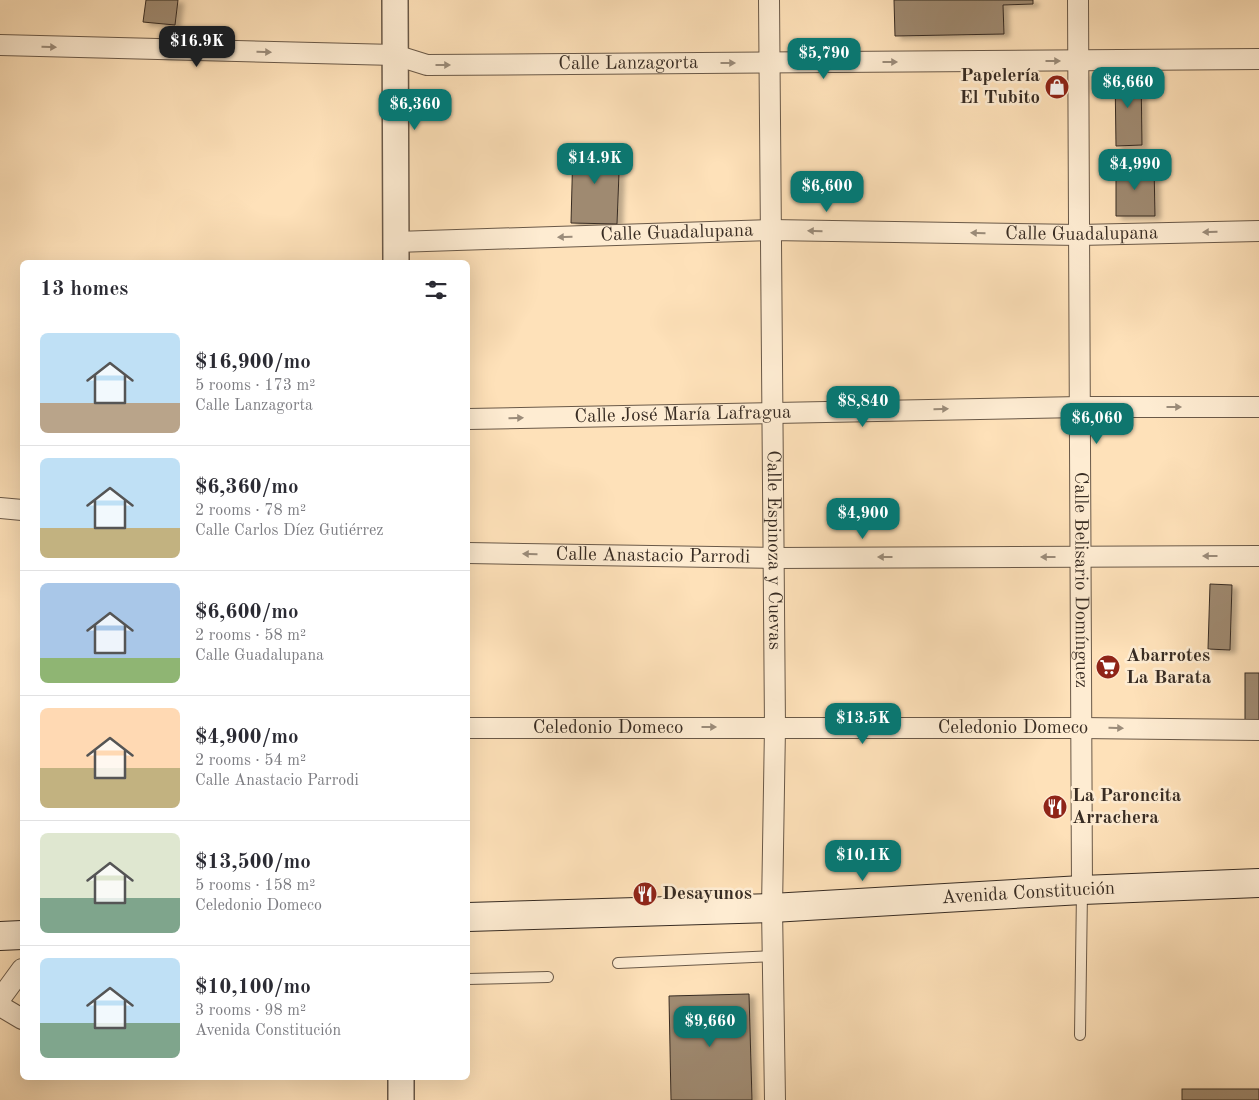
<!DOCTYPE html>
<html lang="en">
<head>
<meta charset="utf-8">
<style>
	body { margin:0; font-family:"Old Standard TT",serif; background:#f7f7f7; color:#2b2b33; height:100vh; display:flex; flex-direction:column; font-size:19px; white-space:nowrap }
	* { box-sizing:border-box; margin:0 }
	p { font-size:16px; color:#7c7c81 }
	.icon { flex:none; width:28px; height:28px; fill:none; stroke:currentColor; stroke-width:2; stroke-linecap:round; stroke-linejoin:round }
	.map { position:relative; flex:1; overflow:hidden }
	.drawer { position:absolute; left:20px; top:260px; width:450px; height:820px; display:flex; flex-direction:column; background:#fff; border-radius:8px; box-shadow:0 5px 20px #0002 }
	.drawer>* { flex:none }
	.price { position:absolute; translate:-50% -42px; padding:0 11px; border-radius:10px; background:#0f766e; color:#fff; font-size:16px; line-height:32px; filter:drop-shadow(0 1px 2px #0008) }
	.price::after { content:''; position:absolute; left:50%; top:30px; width:15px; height:11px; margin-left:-8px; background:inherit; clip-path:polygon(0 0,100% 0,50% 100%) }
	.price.selected { background:#222; color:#fff }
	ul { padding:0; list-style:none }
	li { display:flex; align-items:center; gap:15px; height:125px; padding:0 20px }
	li+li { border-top:1px solid #e1e1e2 }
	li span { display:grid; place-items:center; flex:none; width:140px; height:100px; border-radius:8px; color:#555 }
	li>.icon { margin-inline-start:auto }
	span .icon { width:60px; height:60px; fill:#fffc; stroke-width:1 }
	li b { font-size:21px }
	h2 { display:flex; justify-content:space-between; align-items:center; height:60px; padding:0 20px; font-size:21px }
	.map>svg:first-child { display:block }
</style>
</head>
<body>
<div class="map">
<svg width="1259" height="1100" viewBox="0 0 1259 1100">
	<defs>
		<filter id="shadow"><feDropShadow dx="5.5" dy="3" stdDeviation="2.5" flood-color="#0004"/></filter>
	</defs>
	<rect width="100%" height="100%" fill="#fee1b9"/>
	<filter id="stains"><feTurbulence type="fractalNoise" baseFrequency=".004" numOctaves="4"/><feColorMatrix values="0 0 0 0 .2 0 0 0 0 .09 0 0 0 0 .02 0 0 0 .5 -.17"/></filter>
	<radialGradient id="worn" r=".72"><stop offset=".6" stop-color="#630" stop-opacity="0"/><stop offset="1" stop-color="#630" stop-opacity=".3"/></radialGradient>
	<!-- building -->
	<g fill="#9f8a71" stroke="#382c23" filter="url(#shadow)">
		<path d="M146 0H178L175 25 143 22Z"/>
		<path d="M894 0H1033V4L1003 5 1004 34 895 36Z"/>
		<path d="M1141 72 1142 145 1116 146 1115 73Z"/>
		<path d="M573 146 620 147 617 224 571 223Z"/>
		<path d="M1116 166H1154L1155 216H1116Z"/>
		<path d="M1210 584 1232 585 1230 650 1208 649Z"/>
		<rect x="1245" y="673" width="14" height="51"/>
		<path d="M749 994 752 1100H671L669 996Z"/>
		<rect x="1182" y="1089" width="77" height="11"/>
	</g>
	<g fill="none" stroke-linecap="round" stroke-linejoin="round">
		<defs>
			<g id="service">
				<path d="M618 963 773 956"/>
				<path d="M468 979 548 977"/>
				<path d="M1080 1035 1082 891"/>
			</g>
			<g id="minor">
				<path id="s1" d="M769 0 775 727 772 908 775 1100"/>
				<path id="s2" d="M1078 0 1082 890"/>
				<path id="s3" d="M0 45 395 55 427 65 1259 59"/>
				<path id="s4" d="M396 242 771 230 1079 235 1259 231"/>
				<path id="s5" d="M468 419 1080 407H1259"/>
				<path d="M0 508 22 510"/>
				<path id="s6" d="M468 553 774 558 1259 556"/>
				<path id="s7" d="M468 728H1081L1259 730"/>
				<path d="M0 999 22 969"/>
				<path d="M0 1006 22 1019"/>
			</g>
			<g id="tertiary">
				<path d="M395 0 396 262"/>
				<path d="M401 1078V1100"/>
			</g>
			<g id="secondary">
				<path id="s8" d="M468 917 772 908 1082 890 1259 883"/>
				<path d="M0 936 22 935"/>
			</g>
		</defs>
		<!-- service casing -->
		<use href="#service" stroke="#6a5948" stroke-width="12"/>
		<!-- minor casing -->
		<use href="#minor" stroke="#6a5948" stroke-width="22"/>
		<!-- tertiary casing -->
		<use href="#tertiary" stroke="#6a5948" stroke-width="28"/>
		<!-- secondary casing -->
		<use href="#secondary" stroke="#382c23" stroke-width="30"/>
		<!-- service -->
		<use href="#service" stroke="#feecd2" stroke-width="10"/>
		<!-- minor -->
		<use href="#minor" stroke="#feecd2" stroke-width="20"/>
		<!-- tertiary -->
		<use href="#tertiary" stroke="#feecd2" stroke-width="25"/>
		<!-- secondary -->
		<use href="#secondary" stroke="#feecd2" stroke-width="28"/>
	</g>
	<!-- one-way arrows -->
	<defs><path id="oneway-solid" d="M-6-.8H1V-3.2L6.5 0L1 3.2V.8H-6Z" transform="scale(1.25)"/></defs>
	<g fill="#9b8c7a">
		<use href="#oneway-solid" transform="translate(49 47) rotate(1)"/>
		<use href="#oneway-solid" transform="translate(264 52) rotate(1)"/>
		<use href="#oneway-solid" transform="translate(1053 61)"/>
		<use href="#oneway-solid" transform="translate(890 62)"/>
		<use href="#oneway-solid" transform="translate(728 63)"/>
		<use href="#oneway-solid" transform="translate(443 65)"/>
		<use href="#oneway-solid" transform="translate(815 231) rotate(-179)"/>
		<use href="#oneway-solid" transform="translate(1210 232) rotate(179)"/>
		<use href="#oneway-solid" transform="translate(978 233) rotate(-179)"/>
		<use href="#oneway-solid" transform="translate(565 237) rotate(178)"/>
		<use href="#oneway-solid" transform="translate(1174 407)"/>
		<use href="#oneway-solid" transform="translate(941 409) rotate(-1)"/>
		<use href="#oneway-solid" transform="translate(516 418) rotate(-1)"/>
		<use href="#oneway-solid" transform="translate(530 554) rotate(-179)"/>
		<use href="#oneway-solid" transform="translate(1210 556) rotate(180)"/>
		<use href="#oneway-solid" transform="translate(885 557) rotate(180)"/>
		<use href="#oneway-solid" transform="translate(1048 557) rotate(180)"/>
		<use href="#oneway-solid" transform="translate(709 727)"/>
		<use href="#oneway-solid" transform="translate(1116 728) rotate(1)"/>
	</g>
	<!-- icons -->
	<defs>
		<symbol id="shop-disc" viewBox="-11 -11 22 22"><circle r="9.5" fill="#8f2418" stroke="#feecd2"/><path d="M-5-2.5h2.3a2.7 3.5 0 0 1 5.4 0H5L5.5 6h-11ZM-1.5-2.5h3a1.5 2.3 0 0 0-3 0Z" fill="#fff"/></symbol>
		<symbol id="supermarket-disc" viewBox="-11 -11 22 22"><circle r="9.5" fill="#8f2418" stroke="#feecd2"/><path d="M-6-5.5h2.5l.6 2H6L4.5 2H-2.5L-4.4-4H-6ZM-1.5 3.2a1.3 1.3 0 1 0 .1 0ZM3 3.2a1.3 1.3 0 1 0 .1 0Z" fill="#fff"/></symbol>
		<symbol id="restaurant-disc" viewBox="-11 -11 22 22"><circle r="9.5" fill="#8f2418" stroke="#feecd2"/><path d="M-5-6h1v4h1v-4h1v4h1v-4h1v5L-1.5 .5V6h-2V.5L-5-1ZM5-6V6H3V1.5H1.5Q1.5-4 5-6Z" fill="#fff"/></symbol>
	</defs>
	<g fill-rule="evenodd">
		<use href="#shop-disc" x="1043" y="73" width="28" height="28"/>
		<use href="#supermarket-disc" x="1094" y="653" width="28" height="28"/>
		<use href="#restaurant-disc" x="1041" y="793" width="28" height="28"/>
		<use href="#restaurant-disc" x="631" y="880" width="28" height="28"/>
	</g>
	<g text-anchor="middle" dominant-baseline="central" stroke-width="5" stroke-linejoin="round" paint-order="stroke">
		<!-- street labels -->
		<g font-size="19" fill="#382c23" stroke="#feecd2">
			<text stroke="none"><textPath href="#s3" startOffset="630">Calle Lanzagorta</textPath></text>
			<text stroke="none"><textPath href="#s4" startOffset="281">Calle Guadalupana</textPath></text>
			<text stroke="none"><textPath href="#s4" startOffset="686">Calle Guadalupana</textPath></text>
			<text stroke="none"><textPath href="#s5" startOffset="215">Calle José María Lafragua</textPath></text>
			<text stroke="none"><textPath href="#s1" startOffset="550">Calle Espinoza y Cuevas</textPath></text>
			<text stroke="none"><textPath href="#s6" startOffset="185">Calle Anastacio Parrodi</textPath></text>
			<text stroke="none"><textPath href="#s2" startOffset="580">Calle Belisario Domínguez</textPath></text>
			<text stroke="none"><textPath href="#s7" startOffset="140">Celedonio Domeco</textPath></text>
			<text stroke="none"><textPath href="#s7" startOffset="545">Celedonio Domeco</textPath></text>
			<text stroke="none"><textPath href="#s8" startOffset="561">Avenida Constitución</textPath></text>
		</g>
		<!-- poi labels -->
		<g font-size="19" font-weight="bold" fill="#382c23" stroke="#feecd2" text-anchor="start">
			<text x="1040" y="76" text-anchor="end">Papelería<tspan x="1040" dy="22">El Tubito</tspan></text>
			<text x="1126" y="656">Abarrotes<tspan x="1126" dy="22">La Barata</tspan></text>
			<text x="1072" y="796">La Paroncita<tspan x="1072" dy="22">Arrachera</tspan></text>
			<text x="662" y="894">Desayunos</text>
		</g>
	</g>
	<rect width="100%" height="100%" filter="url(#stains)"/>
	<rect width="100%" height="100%" fill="url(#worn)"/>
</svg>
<b class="price selected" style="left:197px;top:68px">$16.9K</b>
<b class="price" style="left:824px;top:80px">$5,790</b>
<b class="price" style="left:1128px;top:109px">$6,660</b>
<b class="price" style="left:415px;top:131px">$6,360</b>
<b class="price" style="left:595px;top:185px">$14.9K</b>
<b class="price" style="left:1135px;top:191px">$4,990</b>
<b class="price" style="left:827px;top:213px">$6,600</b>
<b class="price" style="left:863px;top:428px">$8,840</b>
<b class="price" style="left:1097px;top:445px">$6,060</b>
<b class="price" style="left:863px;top:540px">$4,900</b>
<b class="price" style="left:863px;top:745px">$13.5K</b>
<b class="price" style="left:863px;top:882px">$10.1K</b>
<b class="price" style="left:710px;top:1048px">$9,660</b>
<section class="drawer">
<h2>13 homes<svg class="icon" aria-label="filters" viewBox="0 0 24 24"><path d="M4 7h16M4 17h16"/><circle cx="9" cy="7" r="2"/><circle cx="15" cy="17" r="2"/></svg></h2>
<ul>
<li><span style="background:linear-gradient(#bfe0f5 70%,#b9a48a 0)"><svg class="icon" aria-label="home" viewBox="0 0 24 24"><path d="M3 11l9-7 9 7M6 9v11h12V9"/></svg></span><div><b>$16,900/mo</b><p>5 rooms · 173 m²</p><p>Calle Lanzagorta</p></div></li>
<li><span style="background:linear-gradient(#bfe0f5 70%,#c2b280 0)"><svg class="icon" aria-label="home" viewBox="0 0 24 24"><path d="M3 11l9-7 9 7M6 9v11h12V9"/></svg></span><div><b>$6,360/mo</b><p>2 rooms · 78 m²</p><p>Calle Carlos Díez Gutiérrez</p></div></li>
<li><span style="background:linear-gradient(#a9c7e8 75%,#8fb573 0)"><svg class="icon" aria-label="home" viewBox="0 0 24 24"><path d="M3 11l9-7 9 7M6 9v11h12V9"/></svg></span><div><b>$6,600/mo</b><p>2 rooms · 58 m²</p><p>Calle Guadalupana</p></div></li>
<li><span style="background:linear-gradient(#ffd9b3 60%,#c2b280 0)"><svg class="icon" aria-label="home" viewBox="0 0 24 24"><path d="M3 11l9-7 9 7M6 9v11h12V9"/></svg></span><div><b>$4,900/mo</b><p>2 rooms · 54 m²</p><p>Calle Anastacio Parrodi</p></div></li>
<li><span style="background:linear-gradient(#dfe7d0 65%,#7fa58c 0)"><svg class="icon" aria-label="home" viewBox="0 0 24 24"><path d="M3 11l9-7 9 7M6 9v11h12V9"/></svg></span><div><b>$13,500/mo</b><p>5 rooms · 158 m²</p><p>Celedonio Domeco</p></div></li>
<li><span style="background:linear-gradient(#bfe0f5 65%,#7fa58c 0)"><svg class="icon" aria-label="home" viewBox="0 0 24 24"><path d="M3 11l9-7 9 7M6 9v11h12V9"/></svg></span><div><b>$10,100/mo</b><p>3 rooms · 98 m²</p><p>Avenida Constitución</p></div></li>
</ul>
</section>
</div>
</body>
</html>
